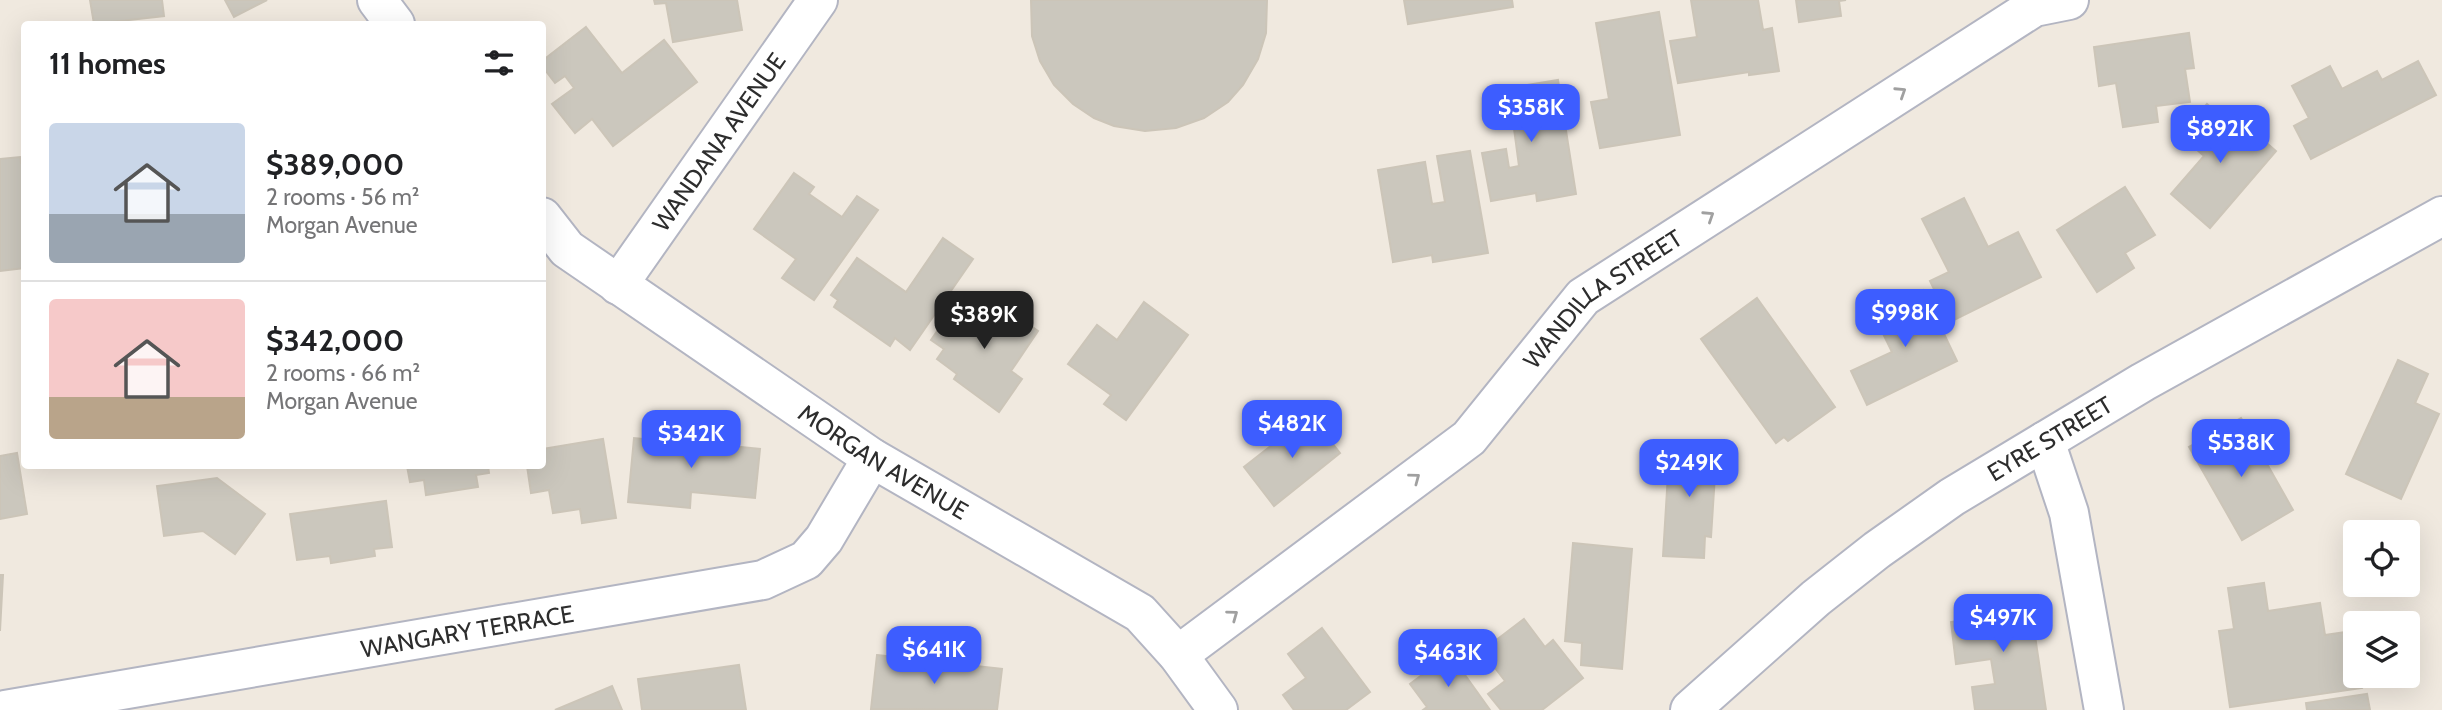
<!DOCTYPE html>
<html lang="en">
<head>
<meta charset="utf-8">
<style>
	body { margin:0; font-family:Cabin,sans-serif; background:#f6f6f6; color:#202124; height:100vh; display:flex; flex-direction:column; font-size:26px; white-space:nowrap }
	* { box-sizing:border-box; margin:0 }
	p { font-size:23px; color:#757577 }
	.icon { flex:none; width:38px; height:38px; fill:none; stroke:currentColor; stroke-width:2; stroke-linecap:round; stroke-linejoin:round }
	.map { position:relative; flex:1; overflow:hidden }
	.panel { position:absolute; left:21px; top:21px; width:525px; height:448px; display:flex; flex-direction:column; background:#fff; border-radius:7px; box-shadow:0 7px 28px #0002 }
	.panel>* { flex:none }
	.buttons { position:absolute; left:2343px; top:520px; display:grid; gap:14px }
	.buttons a { display:grid; place-items:center; width:77px; height:77px; border-radius:7px; background:#fff; box-shadow:0 7px 28px #0002; font-size:35px }
	.price { position:absolute; translate:-50% -60px; padding:0 16px; border-radius:14px; background:#3d5dff; color:#fff; font-size:23px; line-height:46px; filter:drop-shadow(0 2px 4px #0008) }
	.price::after { content:''; position:absolute; left:50%; top:42px; width:21px; height:16px; margin-left:-10px; background:inherit; clip-path:polygon(0 0,100% 0,50% 100%) }
	.price.active { background:#222; color:#fff }
	ul { padding:0; list-style:none }
	li { display:flex; align-items:center; gap:21px; height:175px; padding:0 28px }
	li+li { border-top:2px solid #e0e0e0 }
	li span { display:grid; place-items:center; flex:none; width:196px; height:140px; border-radius:7px; color:#555 }
	li>.icon { margin-inline-start:auto }
	span .icon { width:84px; height:84px; fill:#fffc; stroke-width:1 }
	li b { font-size:30px }
	h2 { display:flex; justify-content:space-between; align-items:center; height:84px; padding:0 28px; font-size:30px }
	.map>svg:first-child { display:block }
</style>
</head>
<body>
<div class="map">
<svg width="2442" height="710" viewBox="0 0 2442 710">
	<rect width="100%" height="100%" fill="#f0e9df"/>
	<!-- building -->
	<g fill="#cbc7bd" stroke="#ccc5b8" stroke-width="2">
		<path d="M90 0H162L164 16 94 24Z"/>
		<path d="M225 0H267L234 17Z"/>
		<path d="M654 0H737L742 30 673 42 666 3 655 4Z"/>
		<path d="M1031 0H1267L1266 33 1258 59 1243 85 1228 102 1204 118 1176 128 1145 131 1114 126 1094 118 1073 104 1054 85 1040 61 1032 36Z"/>
		<path d="M1404 0H1512L1513 7 1408 24Z"/>
		<path d="M1691 0H1758L1763 30 1772 28 1779 71 1749 75V72L1678 83 1670 41 1697 37Z"/>
		<path d="M1796 0H1846L1839 1 1841 16 1799 22Z"/>
		<path d="M1659 12 1680 135 1600 148 1591 102 1609 99 1596 23Z"/>
		<path d="M586 27 622 73 664 40 697 82 613 146 592 119 575 133 552 104 574 88 565 76 555 83 542 66V61Z"/>
		<path d="M2189 33 2194 68 2185 69 2190 102 2156 106 2158 122 2123 127 2116 83 2099 86 2094 47Z"/>
		<path d="M2418 61 2436 95 2311 159 2294 126 2309 118 2292 86 2330 66 2342 89 2377 71 2382 80Z"/>
		<path d="M1558 80 1576 194 1537 201 1536 193 1491 201 1482 153 1506 149 1509 168 1519 166 1513 121 1494 124 1489 91Z"/>
		<path d="M2207 104 2241 134 2247 126 2276 151 2210 228 2171 194 2204 156 2180 135Z"/>
		<path d="M1470 151 1488 253 1433 262 1432 255 1393 262 1378 170 1425 162 1432 204 1445 202 1437 156Z"/>
		<path d="M20 157 21 163H24V268L0 271V159Z"/>
		<path d="M794 173 814 187 809 194 842 217 857 196 878 210 814 300 782 278 796 259 754 229Z"/>
		<path d="M2125 187 2155 235 2125 253 2134 268 2097 292 2057 230Z"/>
		<path d="M1964 198 1988 247 2018 232 2041 277 1950 322 1930 281 1949 272 1922 219Z"/>
		<path d="M943 238 973 259 910 350 895 338 890 346 834 307 838 300 831 295 857 258 906 292Z"/>
		<path d="M1923 290 1957 361 1867 405 1851 371 1892 352 1873 313Z"/>
		<path d="M960 298 992 321 1002 305 1038 331 1011 371 1022 379 999 412 954 379 957 374 937 359 944 349 931 340Z"/>
		<path d="M1757 298 1835 407 1788 441 1784 437 1776 443 1701 339Z"/>
		<path d="M1144 302 1188 335 1126 420 1104 404 1111 395 1068 364 1097 325 1117 340Z"/>
		<path d="M2398 360 2428 374 2415 403 2439 414 2401 499 2346 474Z"/>
		<path d="M1310 415 1340 453 1274 506 1244 467Z"/>
		<path d="M2241 418 2293 510 2242 540 2189 447Z"/>
		<path d="M687 432 722 435 721 445 760 449 755 498 691 492 690 508 628 502 634 438 685 443Z"/>
		<path d="M603 439 616 518 582 523 580 509 553 513 549 490 531 493 527 466H542V449Z"/>
		<path d="M1670 441 1717 444 1711 537 1705 536 1704 558 1663 556Z"/>
		<path d="M17 453 27 514 0 519V456Z"/>
		<path d="M407 466H488L489 473 476 475 478 487 426 495 424 480 410 482Z"/>
		<path d="M217 478 265 514 235 554 203 531 164 536 157 486Z"/>
		<path d="M386 501 392 547 374 549 375 556 331 563 330 556 297 560 290 514Z"/>
		<path d="M1573 543 1632 549 1622 669 1581 665 1582 643 1565 641Z"/>
		<path d="M0 575H3L0 631Z"/>
		<path d="M2264 583 2268 611 2320 603 2325 635 2353 631 2356 676H2360L2362 688 2230 707 2219 631 2234 629 2228 588Z"/>
		<path d="M2029 595 2046 710H1975L1972 687 1995 684 1991 659 1956 664 1951 622 1978 618 1975 602Z"/>
		<path d="M1524 619 1545 647 1553 640 1583 678 1542 710H1501L1488 694 1505 681 1482 651Z"/>
		<path d="M1322 628 1370 692 1346 710H1294L1283 695 1306 678 1288 654Z"/>
		<path d="M1450 654 1490 710H1423L1427 707 1410 684Z"/>
		<path d="M877 655 1002 669 997 710 871 709Z"/>
		<path d="M739 665 746 710H642L638 679Z"/>
		<path d="M612 686 622 710H555Z"/>
		<path d="M2367 694 2370 710H2307L2306 703Z"/>
	</g>
	<g fill="none" stroke-linecap="round" stroke-linejoin="round">
		<defs>
			<g id="minor">
				<path d="M377 0 395 24"/>
				<path id="s1" d="M542 217 567 249 872 458 1140 613 1178 655 1218 710"/>
				<path id="s2" d="M618 285 818 0"/>
				<path d="M2045 441 2069 513 2104 710"/>
				<path id="s3" d="M1178 655 1469 438 1583 297 2034 7 2069 0"/>
				<path id="s4" d="M5 710 763 580 806 560 824 539 872 458"/>
				<path id="s5" d="M1690 710 1816 598 1877 550 1952 497 2143 382 2442 216"/>
			</g>
		</defs>
		<!-- minor casing -->
		<use href="#minor" stroke="#b3b5c2" stroke-width="42"/>
		<!-- minor -->
		<use href="#minor" stroke="#fff" stroke-width="38"/>
	</g>
	<!-- one-way arrows -->
	<defs><path id="oneway-chevron" d="M-2-3.5L2.5 0L-2 3.5" fill="none" stroke-width="1.6" stroke-linecap="round" stroke-linejoin="round" transform="scale(1.75)"/></defs>
	<g stroke="#a0a0a0">
		<use href="#oneway-chevron" transform="translate(1901 92) rotate(-33)"/>
		<use href="#oneway-chevron" transform="translate(1709 216) rotate(-33)"/>
		<use href="#oneway-chevron" transform="translate(1415 478) rotate(-37)"/>
		<use href="#oneway-chevron" transform="translate(1233 615) rotate(-36)"/>
	</g>
	<g text-anchor="middle" dominant-baseline="central" stroke-width="7" stroke-linejoin="round" paint-order="stroke">
		<!-- street labels -->
		<g font-size="24" fill="#2d2d2d" stroke="#fff">
			<text stroke="none"><textPath href="#s2" startOffset="175">WANDANA AVENUE</textPath></text>
			<text stroke="none"><textPath href="#s3" startOffset="558">WANDILLA STREET</textPath></text>
			<text stroke="none"><textPath href="#s5" startOffset="452">EYRE STREET</textPath></text>
			<text stroke="none"><textPath href="#s1" startOffset="422">MORGAN AVENUE</textPath></text>
			<text stroke="none"><textPath href="#s4" startOffset="469">WANGARY TERRACE</textPath></text>
		</g>
	</g>
</svg>
<div class="buttons">
<a><svg class="icon" aria-label="locate" viewBox="0 0 24 24"><circle cx="12" cy="12" r="6"/><path d="M12 2v4M12 18v4M2 12h4M18 12h4"/></svg></a>
<a><svg class="icon" aria-label="layers" viewBox="0 0 24 24"><path d="M12 4l9 5-9 5-9-5zM3 14l9 5 9-5"/></svg></a>
</div>
<b class="price" style="left:1531px;top:144px">$358K</b>
<b class="price" style="left:2220px;top:165px">$892K</b>
<b class="price" style="left:1905px;top:349px">$998K</b>
<b class="price active" style="left:984px;top:351px">$389K</b>
<b class="price" style="left:1292px;top:460px">$482K</b>
<b class="price" style="left:691px;top:470px">$342K</b>
<b class="price" style="left:2241px;top:479px">$538K</b>
<b class="price" style="left:1689px;top:499px">$249K</b>
<b class="price" style="left:2003px;top:654px">$497K</b>
<b class="price" style="left:934px;top:686px">$641K</b>
<b class="price" style="left:1448px;top:689px">$463K</b>
<section class="panel">
<h2>11 homes<svg class="icon" aria-label="filters" viewBox="0 0 24 24"><path d="M4 7h16M4 17h16"/><circle cx="9" cy="7" r="2"/><circle cx="15" cy="17" r="2"/></svg></h2>
<ul>
<li><span style="background:linear-gradient(#c9d6e8 65%,#9aa5b1 0)"><svg class="icon" aria-label="home" viewBox="0 0 24 24"><path d="M3 11l9-7 9 7M6 9v11h12V9"/></svg></span><div><b>$389,000</b><p>2 rooms · 56 m²</p><p>Morgan Avenue</p></div></li>
<li><span style="background:linear-gradient(#f6c9c9 70%,#b9a48a 0)"><svg class="icon" aria-label="home" viewBox="0 0 24 24"><path d="M3 11l9-7 9 7M6 9v11h12V9"/></svg></span><div><b>$342,000</b><p>2 rooms · 66 m²</p><p>Morgan Avenue</p></div></li>
</ul>
</section>
</div>
</body>
</html>
